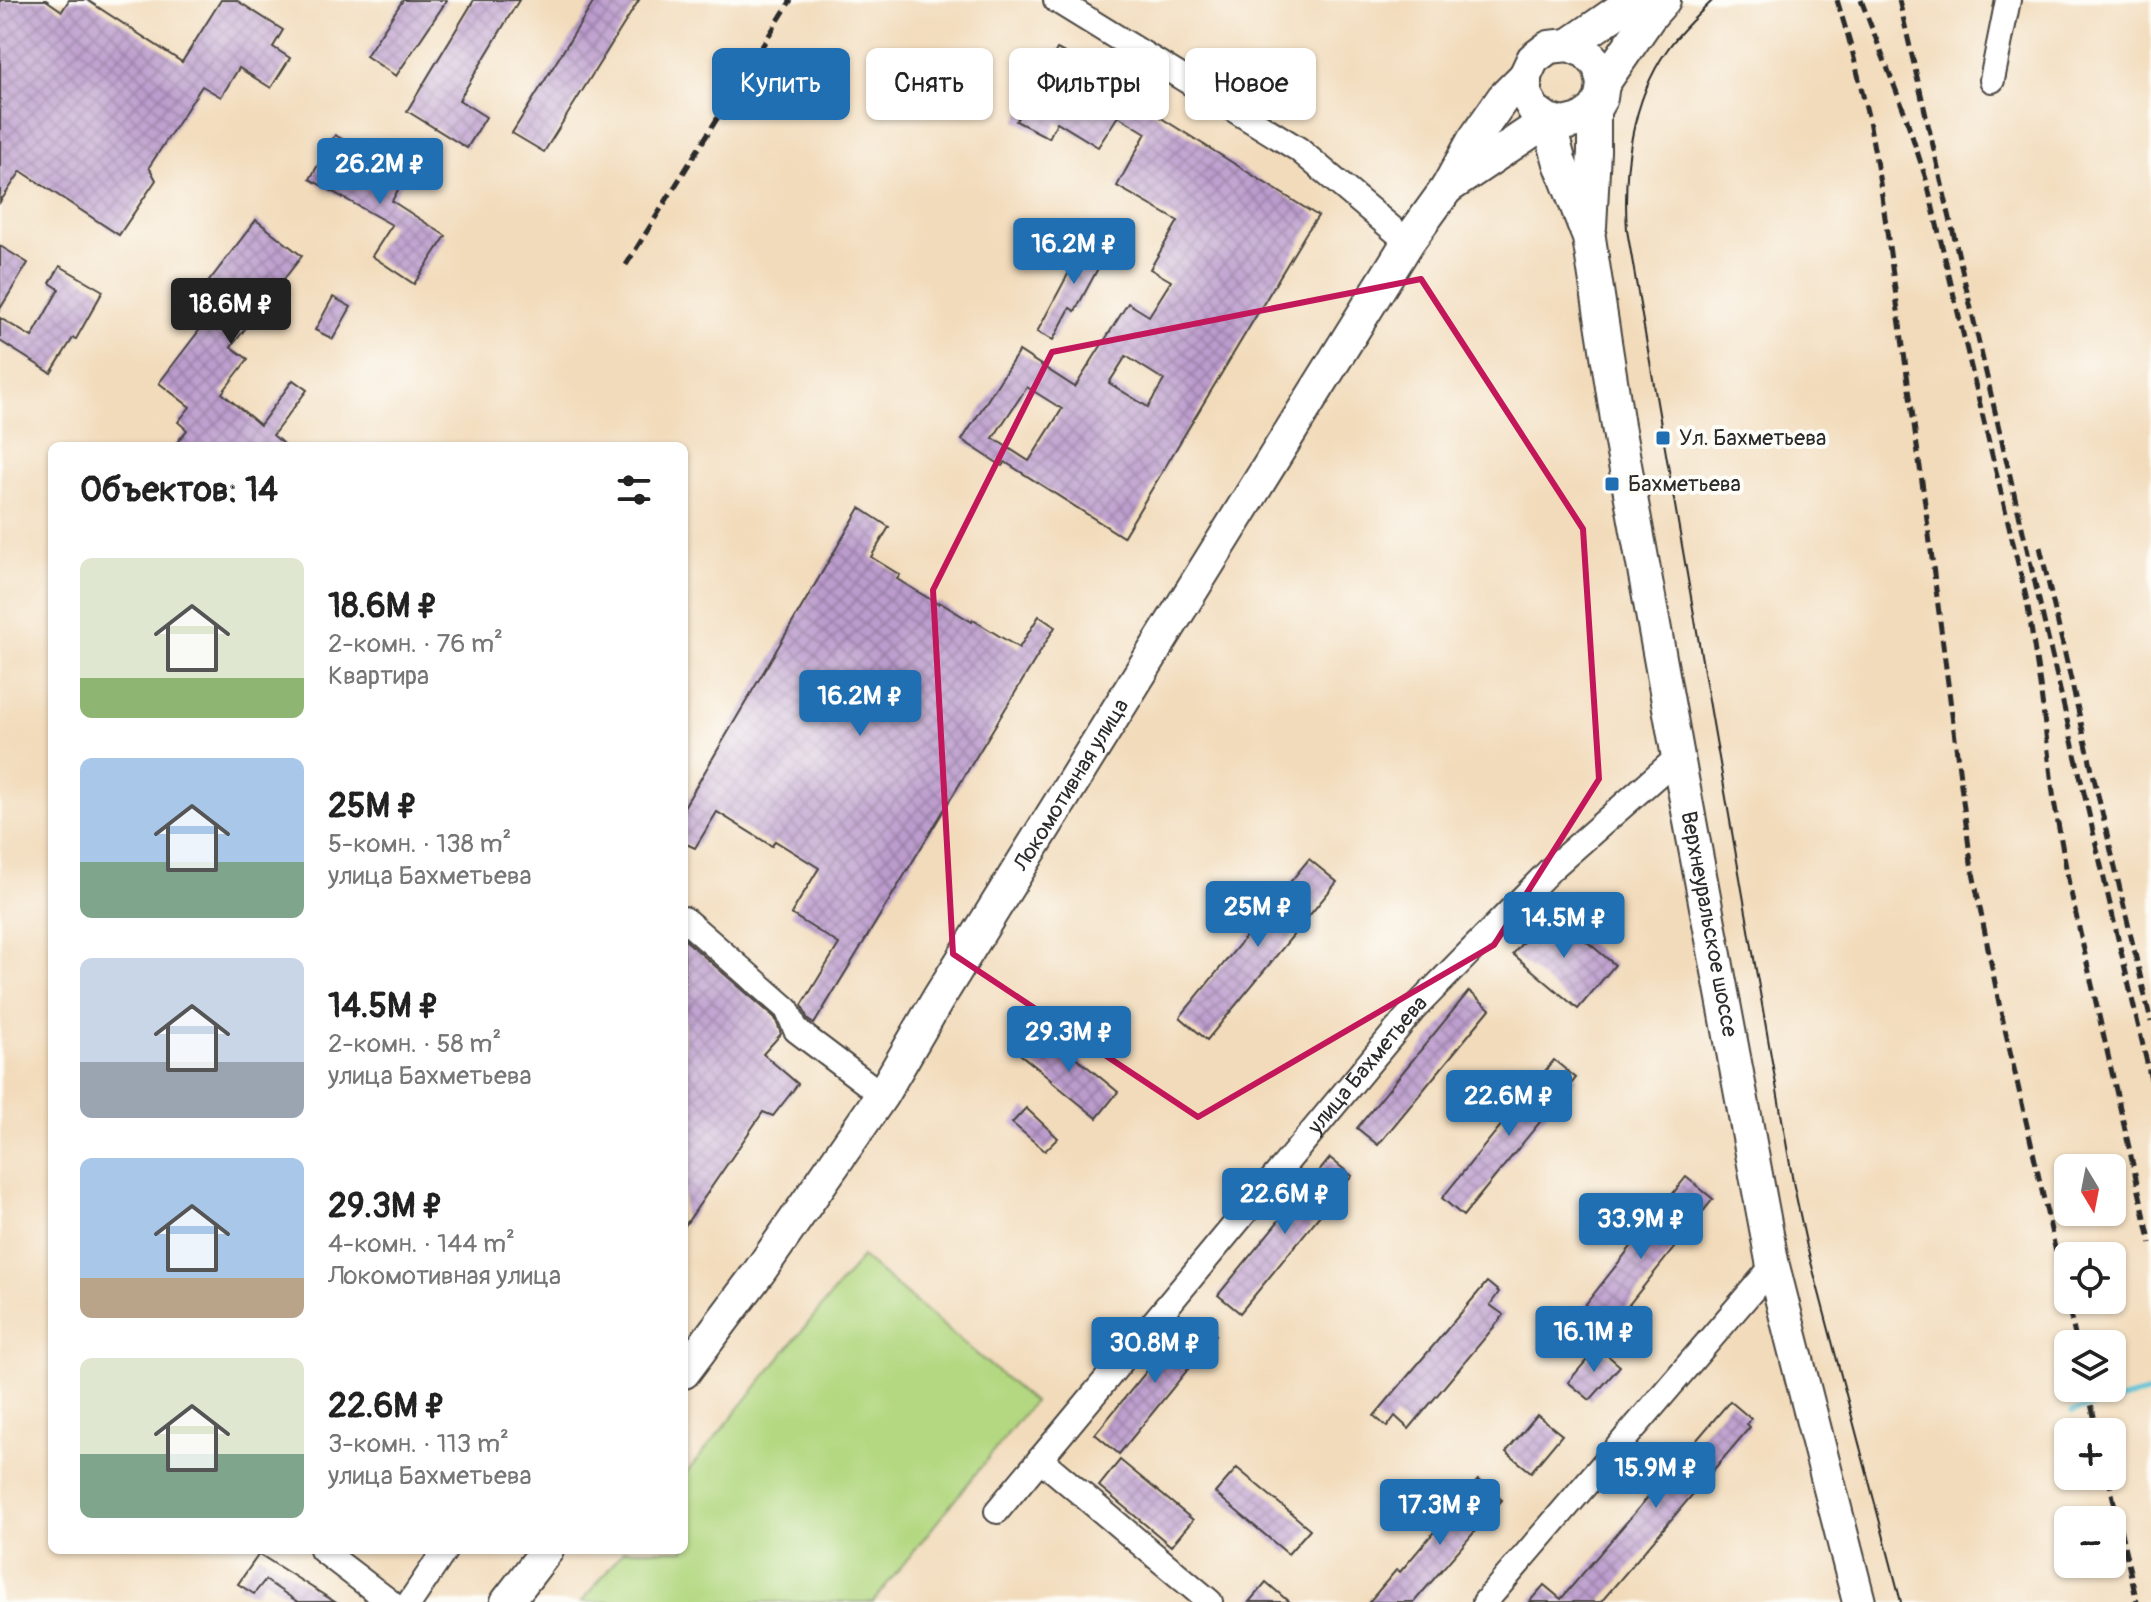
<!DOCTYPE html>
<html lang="ru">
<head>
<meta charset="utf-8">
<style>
	body { margin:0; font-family:Pangolin,sans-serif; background:#f6f6f6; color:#222; height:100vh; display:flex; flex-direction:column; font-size:30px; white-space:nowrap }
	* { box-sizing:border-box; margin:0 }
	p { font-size:26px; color:#767676 }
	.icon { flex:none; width:44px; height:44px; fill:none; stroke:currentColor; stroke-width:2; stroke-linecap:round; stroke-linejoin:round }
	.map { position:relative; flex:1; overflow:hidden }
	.drawer { position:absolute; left:48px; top:442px; width:640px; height:1112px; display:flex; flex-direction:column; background:#fff; border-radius:12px; box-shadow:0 2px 6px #0004 }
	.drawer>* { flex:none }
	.top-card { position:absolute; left:712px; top:48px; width:760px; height:72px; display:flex; gap:16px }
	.needle { width:52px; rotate:170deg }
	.fabs { position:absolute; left:2054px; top:1154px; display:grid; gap:16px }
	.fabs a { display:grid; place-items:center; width:72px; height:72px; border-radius:12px; background:#fff; box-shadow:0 2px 6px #0004; font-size:40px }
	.price { position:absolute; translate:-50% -68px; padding:0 18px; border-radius:8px; background:#1f6fb2; color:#fff; font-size:26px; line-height:52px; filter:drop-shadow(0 2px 4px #0008) }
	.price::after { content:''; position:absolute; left:50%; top:48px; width:24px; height:18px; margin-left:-12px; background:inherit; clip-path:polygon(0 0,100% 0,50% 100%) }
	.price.current { background:#222; color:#fff }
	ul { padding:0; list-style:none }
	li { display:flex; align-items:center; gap:24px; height:200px; padding:0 32px }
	li span { display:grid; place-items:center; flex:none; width:224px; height:160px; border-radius:12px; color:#555 }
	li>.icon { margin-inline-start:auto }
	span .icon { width:96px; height:96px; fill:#fffc; stroke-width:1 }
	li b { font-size:34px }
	h2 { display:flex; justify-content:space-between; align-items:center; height:96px; padding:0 32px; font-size:34px }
	.chip { padding:0 28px; border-radius:12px; background:#fff; box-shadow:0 2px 6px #0004; font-size:28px; line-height:72px }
	.chip.current { background:#1f6fb2; color:#fff }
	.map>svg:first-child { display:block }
</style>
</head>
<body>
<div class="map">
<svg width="2151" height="1602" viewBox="0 0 2151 1602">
	<defs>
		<pattern id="building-cross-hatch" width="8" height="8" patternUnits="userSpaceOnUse" patternTransform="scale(2)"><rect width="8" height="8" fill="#bc9ccd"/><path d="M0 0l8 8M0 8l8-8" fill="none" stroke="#997fa7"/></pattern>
	</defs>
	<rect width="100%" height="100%" fill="#fdfcf7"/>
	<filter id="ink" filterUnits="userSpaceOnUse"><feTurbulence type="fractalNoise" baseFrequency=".0125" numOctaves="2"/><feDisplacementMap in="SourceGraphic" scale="16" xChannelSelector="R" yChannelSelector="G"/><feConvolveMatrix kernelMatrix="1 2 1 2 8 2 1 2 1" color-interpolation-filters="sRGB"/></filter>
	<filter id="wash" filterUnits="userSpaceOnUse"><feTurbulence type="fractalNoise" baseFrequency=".006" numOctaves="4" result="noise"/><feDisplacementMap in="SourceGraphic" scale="32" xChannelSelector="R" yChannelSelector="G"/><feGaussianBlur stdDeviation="1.8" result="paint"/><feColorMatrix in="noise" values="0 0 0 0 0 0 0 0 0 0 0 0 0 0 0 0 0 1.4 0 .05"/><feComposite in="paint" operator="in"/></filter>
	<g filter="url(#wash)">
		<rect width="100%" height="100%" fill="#f2dbbb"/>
		<!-- pitch -->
		<path fill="#b3d881" stroke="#6f8256" stroke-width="2" d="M862 1257 1033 1402 873 1602H582L624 1550H684V1476Z"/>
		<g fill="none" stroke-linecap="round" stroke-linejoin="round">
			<!-- stream -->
			<path stroke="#56c0d2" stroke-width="5" d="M2072 1412 2151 1392"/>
		</g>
		<g id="blocks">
			<!-- building -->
			<g fill="url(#building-cross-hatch)" fill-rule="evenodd">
				<path d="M0 0H46L62 11 69 0H87L182 62 221 0H236L283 30 273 47 290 58 271 88 239 68 221 97 202 86 149 167 156 180 119 235 21 171 0 202Z"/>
				<path d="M403 0H447L396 76 366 56Z"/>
				<path d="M474 0H519L459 100 486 117 467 148 407 111Z"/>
				<path d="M595 0H639L544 152 512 133Z"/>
				<path d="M1057 49 1089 66 1086 71 1318 216 1306 233 1123 537 1005 462 1002 466 962 440 1019 351 1075 387 1128 303 1149 316 1171 281 1150 269 1178 221 1117 186 1146 133 1118 116 1098 147 1057 122 1049 138 1016 121ZM1126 356 1164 380 1148 407 1109 383ZM1027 387 1062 409 1029 461 993 438Z"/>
				<path d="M335 135 406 175 392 201 446 236 414 284 372 256 392 225 310 179Z"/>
				<path d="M256 220 302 256 231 347 248 359 222 393 260 425 293 380 307 390 273 435 286 446H174L187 430 178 422 190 407 159 383 201 328 183 315Z"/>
				<path d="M1089 235 1110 246 1075 311 1070 308 1053 340 1037 332Z"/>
				<path d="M0 246 28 263 0 309Z"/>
				<path d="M60 266 103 291 76 339 73 338 51 373 0 341V318L32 337 59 289 50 283Z"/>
				<path d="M333 297 351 307 333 339 315 330Z"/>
				<path d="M860 508 889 527 871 557 900 575 897 579 938 604 939 602 972 622 973 620 1019 648 1039 616 1055 627 814 1024 808 1020 802 1005 839 944 791 914 819 868 775 841 772 846 717 812 695 848 684 843V807Z"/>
				<path d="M1309 859 1337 882 1207 1040 1180 1017Z"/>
				<path d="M1549 910 1615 965 1578 1009 1513 954Z"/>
				<path d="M684 939 775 1018 781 1034 763 1054 798 1084 773 1116 763 1112 684 1227Z"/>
				<path d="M1469 991 1490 1009 1378 1145 1357 1128Z"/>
				<path d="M1041 1029 1118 1092 1097 1118 1050 1080 1051 1079 1020 1054Z"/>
				<path d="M1554 1060 1576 1078 1463 1216 1442 1198Z"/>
				<path d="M1026 1108 1058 1138 1045 1151 1012 1123Z"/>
				<path d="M1330 1158 1352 1176 1240 1313 1218 1295Z"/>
				<path d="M1686 1177 1713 1199 1596 1346 1570 1324Z"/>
				<path d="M1487 1282 1499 1292 1490 1305 1504 1315 1409 1429 1395 1416 1387 1427 1374 1416Z"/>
				<path d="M1192 1316 1216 1335 1119 1454 1095 1434Z"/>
				<path d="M1598 1347 1620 1366 1590 1400 1568 1382Z"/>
				<path d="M1730 1401 1751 1419 1747 1424 1750 1427 1601 1602H1529L1544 1585 1561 1599Z"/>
				<path d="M1537 1415 1562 1435 1531 1472 1506 1452Z"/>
				<path d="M1120 1460 1193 1520 1171 1546 1099 1486Z"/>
				<path d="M1237 1468 1310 1529 1288 1554 1215 1493Z"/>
				<path d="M1478 1480 1502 1500 1414 1602H1369L1397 1569 1400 1572Z"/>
				<path d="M259 1554 335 1602H298L265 1580 254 1594 238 1584Z"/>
				<path d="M1266 1582 1289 1602H1249Z"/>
			</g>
		</g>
	</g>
	<g filter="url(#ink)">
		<use href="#blocks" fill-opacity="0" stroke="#494541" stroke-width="2"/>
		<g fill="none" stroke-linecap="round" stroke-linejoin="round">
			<defs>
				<g id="minor">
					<path d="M1056 0 1298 149 1408 242"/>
					<path d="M1992 80 2008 0"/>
					<path d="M684 919 787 1009 796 1030 882 1095"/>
					<path d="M1040 1459 1210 1602"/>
					<path id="s1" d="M997 1511 1413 1010 1551 869 1678 757"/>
					<path d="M322 1550 390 1602"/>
					<path d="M410 1602 445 1550"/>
					<path d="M1485 1602 1773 1266"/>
				</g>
				<g id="major">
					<path d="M1569 45 1634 0"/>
					<path d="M1603 84 1650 16 1664 0"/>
					<path id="s2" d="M1447 188 1548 120 1564 124 1580 120 1594 110 1601 98 1603 84 1599 66 1586 52 1569 45 1549 47 1533 59 1525 76V94L1534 110 1548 120 1560 163 1589 238 1618 426 1678 757 1773 1266 1859 1602"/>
					<path d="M1590 227 1594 151V110"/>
					<path id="s3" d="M684 1372 759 1272 882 1095 938 999 1408 242 1447 188 1473 141 1503 98 1525 76"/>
					<path d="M507 1602 547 1550"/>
				</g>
			</defs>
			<!-- minor casing -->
			<use href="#minor" stroke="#494541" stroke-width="28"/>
			<!-- major casing -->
			<use href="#major" stroke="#494541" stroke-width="36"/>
			<!-- minor -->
			<use href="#minor" stroke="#fff" stroke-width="24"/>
			<!-- major -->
			<use href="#major" stroke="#fff" stroke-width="32"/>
			<!-- tram -->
			<path stroke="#2b2b2b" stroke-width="2" d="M1713 0C1697 16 1680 31 1667 50 1631 101 1623 171 1627 230L1793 1182 1807 1247 1901 1602"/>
			<!-- rail -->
			<g stroke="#2b2b2b" stroke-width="5" stroke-dasharray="12 6" stroke-linecap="butt">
				<path d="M1837 0 1852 50 1869 120 1881 189 1924 496 1971 863 1999 1003 2077 1344"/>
				<path d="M1861 0 1904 111 1926 179 2027 601 2040 685 2054 801 2069 884 2151 1244"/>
				<path d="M1899 0 2151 1080"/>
				<path d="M626 265 791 0"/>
				<path d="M2040 547 2151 1022"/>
				<path d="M2087 1388 2098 1432"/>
				<path d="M2108 1476 2137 1602"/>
			</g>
		</g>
	</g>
	<!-- marked area -->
	<path fill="none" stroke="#c2185b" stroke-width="6" stroke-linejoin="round" d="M1421 279 1583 529 1599 779 1494 945 1198 1117 953 954 933 590 1052 352Z"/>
	<!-- markers -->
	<g fill="#1f6fb2" stroke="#fdfcf7" stroke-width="3">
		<rect x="1655" y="430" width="16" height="16" rx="4"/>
		<rect x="1604" y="476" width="16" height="16" rx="4"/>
	</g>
	<g text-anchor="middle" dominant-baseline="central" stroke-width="8" stroke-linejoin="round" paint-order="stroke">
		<!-- poi labels -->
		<g font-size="22" fill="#2b2b2b" stroke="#fdfcf7" text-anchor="start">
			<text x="1679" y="438">Ул. Бахметьева</text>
			<text x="1628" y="484">Бахметьева</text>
		</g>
		<!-- street labels -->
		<g font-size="22" fill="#2b2b2b" stroke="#fdfcf7">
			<text stroke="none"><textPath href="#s3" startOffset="704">Локомотивная улица</textPath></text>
			<text stroke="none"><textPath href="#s2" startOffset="1190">Верхнеуральское шоссе</textPath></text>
			<text stroke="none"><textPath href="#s1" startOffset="580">улица Бахметьева</textPath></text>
		</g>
	</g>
</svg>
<div class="fabs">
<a><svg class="needle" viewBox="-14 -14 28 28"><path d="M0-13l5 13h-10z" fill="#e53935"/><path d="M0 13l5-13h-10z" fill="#767676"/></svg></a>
<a><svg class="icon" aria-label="locate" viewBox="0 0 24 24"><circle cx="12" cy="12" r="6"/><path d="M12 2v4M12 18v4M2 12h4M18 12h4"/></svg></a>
<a><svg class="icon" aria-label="layers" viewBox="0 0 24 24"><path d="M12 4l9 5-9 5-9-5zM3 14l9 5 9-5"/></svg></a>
<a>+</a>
<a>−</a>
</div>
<b class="price" style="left:380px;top:206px">26.2M ₽</b>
<b class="price" style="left:1074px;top:286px">16.2M ₽</b>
<b class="price current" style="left:231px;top:346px">18.6M ₽</b>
<b class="price" style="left:860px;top:738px">16.2M ₽</b>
<b class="price" style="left:1258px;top:949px">25M ₽</b>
<b class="price" style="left:1564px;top:960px">14.5M ₽</b>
<b class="price" style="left:1069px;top:1074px">29.3M ₽</b>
<b class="price" style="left:1509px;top:1138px">22.6M ₽</b>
<b class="price" style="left:1285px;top:1236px">22.6M ₽</b>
<b class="price" style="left:1641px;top:1261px">33.9M ₽</b>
<b class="price" style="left:1594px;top:1374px">16.1M ₽</b>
<b class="price" style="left:1155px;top:1385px">30.8M ₽</b>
<b class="price" style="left:1656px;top:1510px">15.9M ₽</b>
<b class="price" style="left:1440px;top:1547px">17.3M ₽</b>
<div class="top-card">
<a class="chip current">Купить</a>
<a class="chip">Снять</a>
<a class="chip">Фильтры</a>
<a class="chip">Новое</a>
</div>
<section class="drawer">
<h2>Объектов: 14<svg class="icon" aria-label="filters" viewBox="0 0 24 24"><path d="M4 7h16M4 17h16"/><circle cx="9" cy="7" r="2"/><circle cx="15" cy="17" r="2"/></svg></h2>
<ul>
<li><span style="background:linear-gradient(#dfe7d0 75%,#8fb573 0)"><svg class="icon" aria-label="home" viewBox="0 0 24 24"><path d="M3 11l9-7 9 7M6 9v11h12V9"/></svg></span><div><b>18.6M ₽</b><p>2-комн. · 76 m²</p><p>Квартира</p></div></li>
<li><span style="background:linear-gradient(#a9c7e8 65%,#7fa58c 0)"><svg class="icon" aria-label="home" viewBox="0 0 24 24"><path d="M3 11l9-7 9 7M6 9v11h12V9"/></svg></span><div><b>25M ₽</b><p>5-комн. · 138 m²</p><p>улица Бахметьева</p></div></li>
<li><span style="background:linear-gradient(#c9d6e8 65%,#9aa5b1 0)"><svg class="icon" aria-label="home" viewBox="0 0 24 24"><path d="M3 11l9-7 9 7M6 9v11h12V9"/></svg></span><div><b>14.5M ₽</b><p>2-комн. · 58 m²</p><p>улица Бахметьева</p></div></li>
<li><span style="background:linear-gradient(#a9c7e8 75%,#b9a48a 0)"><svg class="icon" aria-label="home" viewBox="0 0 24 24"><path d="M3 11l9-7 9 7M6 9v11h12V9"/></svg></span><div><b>29.3M ₽</b><p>4-комн. · 144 m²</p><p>Локомотивная улица</p></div></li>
<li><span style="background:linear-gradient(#dfe7d0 60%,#7fa58c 0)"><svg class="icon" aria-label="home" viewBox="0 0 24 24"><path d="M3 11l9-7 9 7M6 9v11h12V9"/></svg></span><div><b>22.6M ₽</b><p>3-комн. · 113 m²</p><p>улица Бахметьева</p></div></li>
</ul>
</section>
</div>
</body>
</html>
